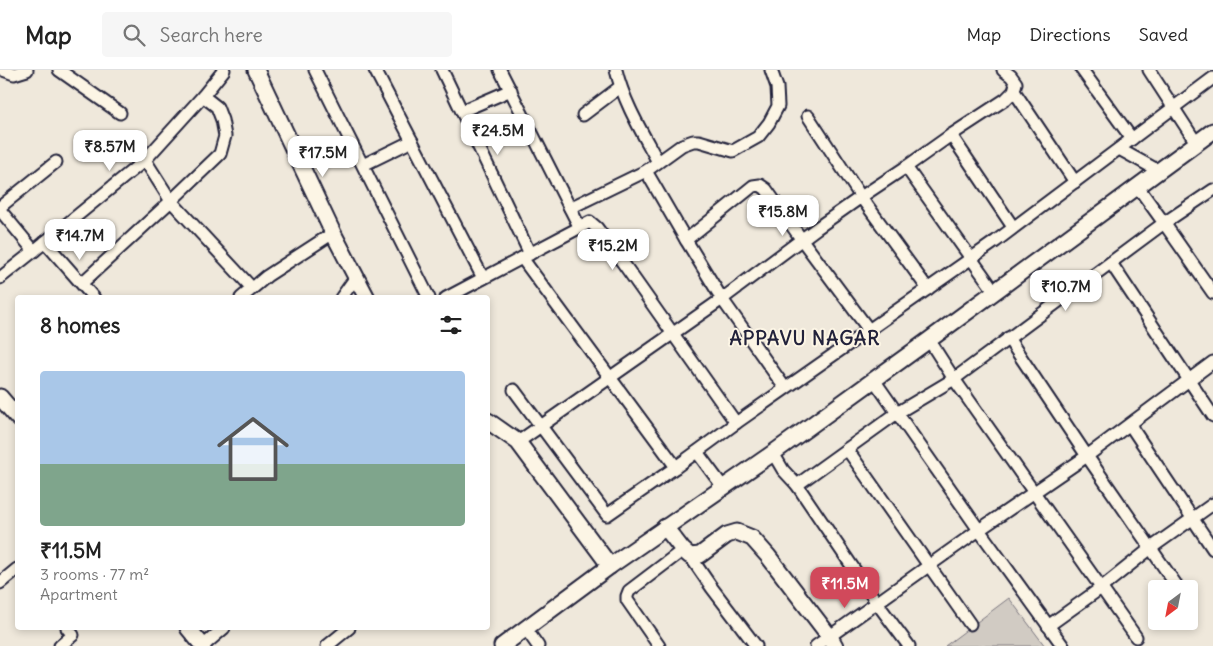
<!DOCTYPE html>
<html lang="en">
<head>
<meta charset="utf-8">
<style>
	body { margin:0; font-family:Delius,sans-serif; background:#f6f6f6; color:#222; height:100vh; display:flex; flex-direction:column; font-size:19px; white-space:nowrap }
	* { box-sizing:border-box; margin:0 }
	p { font-size:16px; color:#767676 }
	.icon { flex:none; width:28px; height:28px; fill:none; stroke:currentColor; stroke-width:2; stroke-linecap:round; stroke-linejoin:round }
	.map { position:relative; flex:1; overflow:hidden }
	.details { position:absolute; left:15px; top:225px; width:475px; height:335px; display:flex; flex-direction:column; background:#fff; border-radius:5px; box-shadow:0 2px 8px #0003 }
	.details>* { flex:none }
	.needle { width:32px; rotate:212deg }
	.tools { position:absolute; left:1148px; top:510px; display:grid; gap:10px }
	.tools a { display:grid; place-items:center; width:50px; height:50px; border-radius:5px; background:#fff; box-shadow:0 2px 8px #0003; font-size:25px }
	.price { position:absolute; translate:-50% -42px; padding:0 11px; border-radius:10px; background:#fff; color:#222; font-size:16px; line-height:32px; filter:drop-shadow(0 1px 2px #0008) }
	.price::after { content:''; position:absolute; left:50%; top:30px; width:15px; height:11px; margin-left:-8px; background:inherit; clip-path:polygon(0 0,100% 0,50% 100%) }
	.price.on { background:#d1495b; color:#fff }
	ul { padding:0; list-style:none }
	li { display:grid; align-content:center; gap:10px; height:265px; padding:0 25px }
	li+li { border-top:1px solid #e0e0e0 }
	li span { display:grid; place-items:center; height:155px; border-radius:5px; color:#555 }
	li>.icon { margin-inline-start:auto }
	span .icon { width:90px; height:90px; fill:#fffc; stroke-width:1 }
	li b { font-size:21px }
	h2 { display:flex; justify-content:space-between; align-items:center; height:60px; padding:0 25px; font-size:21px }
	header { display:flex; align-items:center; gap:30px; box-sizing:border-box; height:70px; padding:0 25px; background:#fff; border-bottom:1px solid #e0e0e0 }
	header strong { font-size:24px }
	nav { display:flex; gap:28px; margin-inline-start:auto; font-size:18px }
	.search { width:350px; height:45px; background:#f6f6f6; display:flex; align-items:center; gap:12px; box-sizing:border-box; padding:0 18px; border-radius:5px; color:#767676; font-size:19px }
	.map>svg:first-child { display:block }
</style>
</head>
<body>
<header>
<strong>Map</strong>
<div class="search"><svg class="icon" aria-label="search" viewBox="0 0 24 24"><circle cx="10" cy="10" r="6"/><path d="M15 15l6 6"/></svg>Search here</div>
<nav><a>Map</a><a>Directions</a><a>Saved</a></nav>
</header>
<div class="map">
<svg width="1213" height="576" viewBox="0 0 1213 576">
	<rect width="100%" height="100%" fill="#efe8db"/>
	<filter id="ink" filterUnits="userSpaceOnUse"><feTurbulence type="fractalNoise" baseFrequency=".02" numOctaves="2"/><feDisplacementMap in="SourceGraphic" scale="10" xChannelSelector="R" yChannelSelector="G"/><feConvolveMatrix kernelMatrix="1 2 1 2 8 2 1 2 1" color-interpolation-filters="sRGB"/></filter>
	<g filter="url(#ink)">
		<!-- green -->
		<path fill="#d1cbc3" stroke="#7a767f" d="M1009 528 1045 576H945Z"/>
		<g fill="none" stroke-linecap="round" stroke-linejoin="round">
			<defs>
				<g id="street">
					<path d="M3 0 14 4 27 0"/>
					<path d="M59 0 120 43"/>
					<path d="M315 0 429 228"/>
					<path d="M375 0 483 208"/>
					<path d="M442 0 530 184"/>
					<path d="M500 0 580 158"/>
					<path d="M616 0C624 33 642 62 658 92"/>
					<path d="M1082 0 1132 69"/>
					<path d="M1149 0 1197 74"/>
					<path d="M1014 21 1075 112"/>
					<path d="M462 41 511 20"/>
					<path d="M583 45 620 17"/>
					<path d="M808 46 861 127 928 219"/>
					<path d="M951 65 1013 157"/>
					<path d="M1119 79 1159 101"/>
					<path d="M145 90 171 131 252 218"/>
					<path d="M363 95 412 71"/>
					<path d="M906 97 995 222"/>
					<path d="M646 101 686 170 722 229 785 318"/>
					<path d="M1213 120 1164 153 1213 223"/>
					<path d="M0 137 56 92"/>
					<path d="M570 138 646 101 682 75 693 71H699L733 81 758 67 769 53 778 36 777 17 771 0"/>
					<path d="M0 140 34 181"/>
					<path d="M686 170 753 116 760 115 766 119 802 170 869 260"/>
					<path d="M45 172 94 228"/>
					<path d="M522 188 676 397"/>
					<path d="M1111 193 1213 346"/>
					<path d="M0 208 34 181 145 90 203 26 224 0"/>
					<path d="M82 213 171 131 220 84 225 66 222 50 217 37 203 26"/>
					<path d="M241 228 267 206 333 163"/>
					<path d="M341 228 356 207"/>
					<path d="M446 228 590 152 597 158 623 193 736 353"/>
					<path d="M1008 268 1087 386 1179 519"/>
					<path d="M929 270 954 309 1164 153 1138 117"/>
					<path d="M874 310 979 460 1063 576"/>
					<path d="M514 320 607 445 676 397 736 353 996 171 1213 8"/>
					<path d="M1130 355 1213 479"/>
					<path d="M518 372 722 229 817 158 861 127 906 97 951 65 1006 29 1014 21 1016 13 1011 6 1003 0"/>
					<path d="M847 379 970 554"/>
					<path d="M697 382 723 417"/>
					<path d="M773 383 783 400 797 415 897 343 954 309 1136 567"/>
					<path d="M797 415 877 533 909 576"/>
					<path d="M690 486 712 518 756 576"/>
					<path d="M0 513 17 499"/>
					<path d="M1048 556 1101 518 1151 478 1213 434"/>
					<path d="M526 559 538 576"/>
					<path d="M60 576 73 565 67 558"/>
					<path d="M203 576 224 558"/>
					<path d="M327 576 349 558"/>
					<path d="M659 576 627 530V526L629 521 683 480"/>
					<path d="M816 576 979 460 1087 386 1213 292"/>
				</g>
				<g id="secondary">
					<path d="M256 0 333 163 367 228"/>
					<path d="M0 327 18 348"/>
					<path d="M488 351 518 372 610 496"/>
					<path d="M665 457 683 480 690 486 700 485 727 465 737 462 752 468 768 486 830 567 835 576"/>
					<path d="M188 558 203 576"/>
					<path d="M502 576 610 496 773 383 929 270 1213 61"/>
				</g>
			</defs>
			<!-- street casing -->
			<use href="#street" stroke="#22223b" stroke-width="15"/>
			<!-- secondary casing -->
			<use href="#secondary" stroke="#22223b" stroke-width="19"/>
			<!-- street -->
			<use href="#street" stroke="#fcf5e5" stroke-width="11"/>
			<!-- secondary -->
			<use href="#secondary" stroke="#fcf5e5" stroke-width="15"/>
		</g>
	</g>
	<g text-anchor="middle" dominant-baseline="central" stroke-width="4" stroke-linejoin="round" paint-order="stroke">
		<!-- district labels -->
		<g font-size="19" font-weight="bold" letter-spacing="1" fill="#22223b" stroke="#fcf5e5">
			<text x="805" y="268">APPAVU NAGAR</text>
		</g>
	</g>
</svg>
<div class="tools">
<a><svg class="needle" viewBox="-14 -14 28 28"><path d="M0-13l5 13h-10z" fill="#e53935"/><path d="M0 13l5-13h-10z" fill="#767676"/></svg></a>
</div>
<b class="price" style="left:498px;top:86px">₹24.5M</b>
<b class="price" style="left:110px;top:102px">₹8.57M</b>
<b class="price" style="left:323px;top:108px">₹17.5M</b>
<b class="price" style="left:783px;top:167px">₹15.8M</b>
<b class="price" style="left:80px;top:191px">₹14.7M</b>
<b class="price" style="left:613px;top:201px">₹15.2M</b>
<b class="price" style="left:1066px;top:242px">₹10.7M</b>
<b class="price on" style="left:845px;top:539px">₹11.5M</b>
<section class="details">
<h2>8 homes<svg class="icon" aria-label="filters" viewBox="0 0 24 24"><path d="M4 7h16M4 17h16"/><circle cx="9" cy="7" r="2"/><circle cx="15" cy="17" r="2"/></svg></h2>
<ul>
<li><span style="background:linear-gradient(#a9c7e8 60%,#7fa58c 0)"><svg class="icon" aria-label="home" viewBox="0 0 24 24"><path d="M3 11l9-7 9 7M6 9v11h12V9"/></svg></span><div><b>₹11.5M</b><p>3 rooms · 77 m²</p><p>Apartment</p></div></li>
</ul>
</section>
</div>
</body>
</html>
